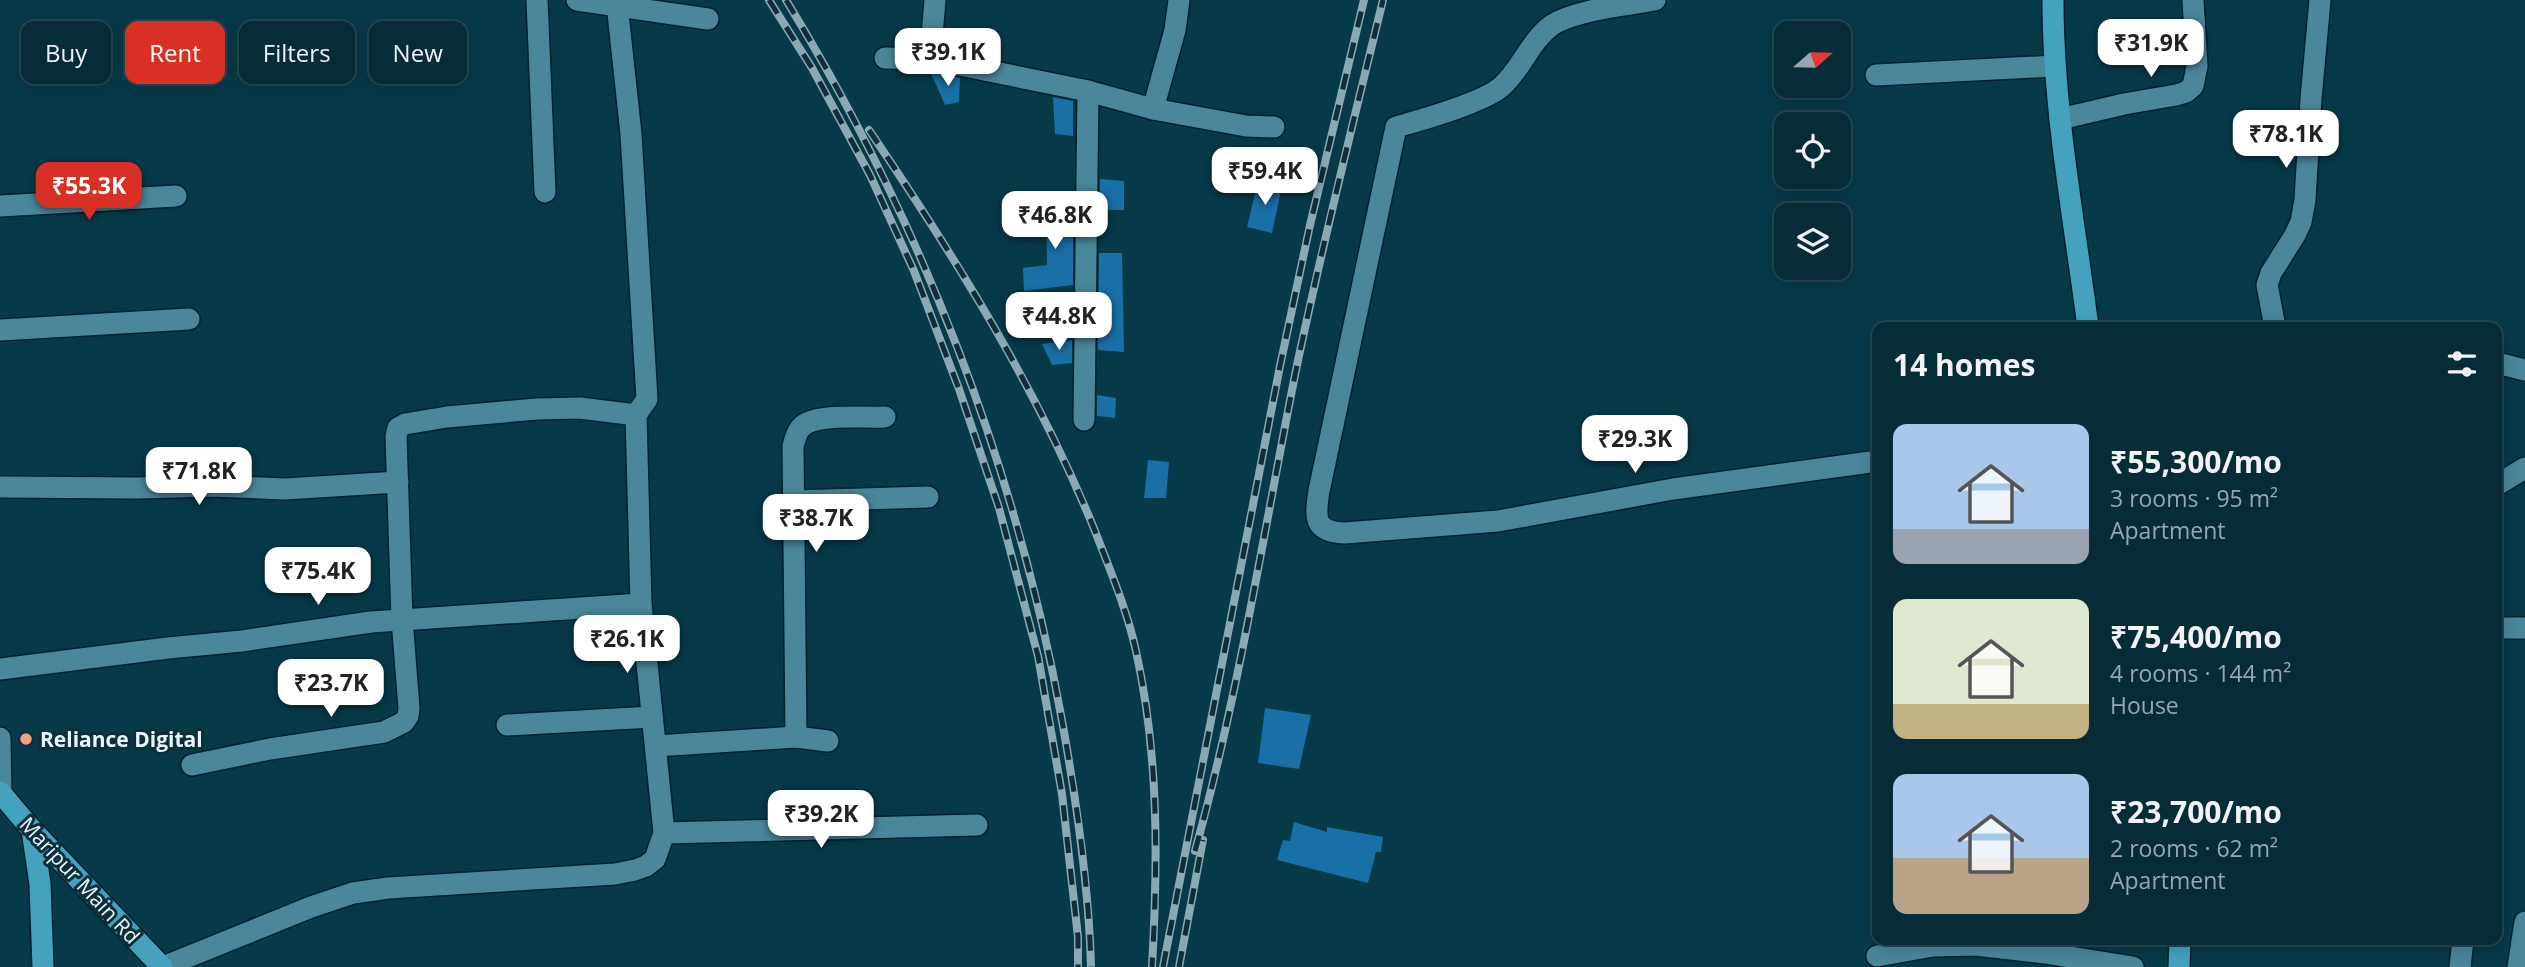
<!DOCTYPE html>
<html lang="en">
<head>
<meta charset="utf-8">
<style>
	body { margin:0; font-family:"Open Sans",sans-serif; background:#133842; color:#f1f3f6; height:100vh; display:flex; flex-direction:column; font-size:26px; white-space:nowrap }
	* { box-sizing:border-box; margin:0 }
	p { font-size:23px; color:#97a7ad }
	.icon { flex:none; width:38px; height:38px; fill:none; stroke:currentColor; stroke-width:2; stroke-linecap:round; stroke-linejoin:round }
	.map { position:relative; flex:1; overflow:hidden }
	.panel { position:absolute; left:1872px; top:322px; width:630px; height:623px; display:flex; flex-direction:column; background:#052c37; border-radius:14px; box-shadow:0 4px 18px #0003,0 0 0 2px #264852 }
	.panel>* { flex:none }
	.top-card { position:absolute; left:21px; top:21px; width:665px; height:63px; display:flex; gap:14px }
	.needle { width:46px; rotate:70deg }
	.buttons { position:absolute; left:1774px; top:21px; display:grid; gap:14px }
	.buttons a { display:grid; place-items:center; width:77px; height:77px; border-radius:14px; background:#052c37; box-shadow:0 4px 18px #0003,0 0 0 2px #264852; font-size:35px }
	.price { position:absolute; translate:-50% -60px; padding:0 16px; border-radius:14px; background:#fff; color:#222; font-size:23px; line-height:46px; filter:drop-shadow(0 2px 4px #0008) }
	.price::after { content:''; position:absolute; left:50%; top:42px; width:21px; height:16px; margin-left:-10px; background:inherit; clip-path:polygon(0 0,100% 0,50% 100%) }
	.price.current { background:#d93025; color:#fff }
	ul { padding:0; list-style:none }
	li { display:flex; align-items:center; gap:21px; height:175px; padding:0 21px }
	li span { display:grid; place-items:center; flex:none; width:196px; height:140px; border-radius:14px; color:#555 }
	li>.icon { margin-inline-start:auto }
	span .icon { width:84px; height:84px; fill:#fffc; stroke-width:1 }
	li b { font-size:30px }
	h2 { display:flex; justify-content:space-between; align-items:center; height:84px; padding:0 21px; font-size:30px }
	.pill { padding:0 24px; border-radius:14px; background:#052c37; box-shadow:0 4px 18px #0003,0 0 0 2px #264852; font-size:24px; line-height:63px }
	.pill.current { background:#d93025; color:#fff }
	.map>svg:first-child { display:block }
</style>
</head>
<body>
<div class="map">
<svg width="2525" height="967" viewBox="0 0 2525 967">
	<rect width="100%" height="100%" fill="#073a49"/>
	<!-- building -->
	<g fill="#1870a6">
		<path d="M931 73 960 78 959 102 945 105Z"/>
		<path d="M1053 97 1073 101V136L1055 134Z"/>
		<path d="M1100 179 1124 181V210H1100Z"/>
		<path d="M1258 181 1282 186 1272 233 1247 227Z"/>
		<path d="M1073 203V285L1024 291 1023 268 1047 265 1046 204Z"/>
		<path d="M1099 253H1122L1124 352 1098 350Z"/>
		<path d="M1072 340V363L1052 365 1042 344Z"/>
		<path d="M1097 395 1116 398 1115 418 1097 416Z"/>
		<path d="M1148 460 1169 462 1166 498H1144Z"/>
		<path d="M1265 708 1311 715 1299 769 1258 763Z"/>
		<path d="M1294 822 1327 832V827L1383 837 1381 852H1376L1368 883 1277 860 1283 840 1290 841Z"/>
	</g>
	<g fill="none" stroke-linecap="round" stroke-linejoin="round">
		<defs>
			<g id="minor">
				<path d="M537 0 545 192"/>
				<path d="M577 0 708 19"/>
				<path d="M1655 0C1627 5 1575 10 1552 25 1530 41 1521 70 1501 87 1482 103 1421 120 1396 127L1319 491C1315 517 1313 532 1345 533L1498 521 1673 489 1878 461"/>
				<path d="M885 58 930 59 1088 91 1153 109 1246 126 1274 127"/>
				<path d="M930 59 935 0"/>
				<path d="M1876 75 2055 66"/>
				<path d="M1153 109 1175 30 1179 0"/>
				<path d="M2060 119 2124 104 2176 95 2186 92 2193 86 2197 66 2193 0"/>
				<path d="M0 206 176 196"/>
				<path d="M2275 327 2267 285 2271 273 2295 235 2301 222 2305 200 2311 99 2320 0"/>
				<path d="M0 330 189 319"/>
				<path d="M2497 363 2525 370"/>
				<path d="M1084 420 1088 91"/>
				<path d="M2497 485 2525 468"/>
				<path d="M0 487 137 488 211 486 285 489 398 482"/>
				<path d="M794 501 928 497"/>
				<path d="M2497 628H2525"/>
				<path d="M0 669 168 648 242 641 371 622 641 604"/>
				<path d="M507 725 652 717"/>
				<path d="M796 737 793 446C796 437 797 428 807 423 825 414 865 418 885 417"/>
				<path d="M0 738 1 794"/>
				<path d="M656 746 796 737 828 741"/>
				<path d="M192 765 270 749 384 732 404 722 408 716 409 708 402 619 396 436 398 428 405 424 447 417 537 409 580 408 636 415"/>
				<path d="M664 833 977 825"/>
				<path d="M1877 956 1933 946 1975 945 2045 953 2133 967"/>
				<path d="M163 967 311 907 353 893 388 888 615 874 635 870 646 866 655 859 664 833 641 604 636 415 647 399 631 134 617 4"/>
				<path d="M2460 967 2463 940"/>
				<path d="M2518 967 2525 922"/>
			</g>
			<g id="major">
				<path d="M2053 0C2053 109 2074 219 2088 327"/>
				<path d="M0 792 32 830 162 967"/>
				<path d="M32 830 40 884 43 967"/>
				<path d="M2179 967 2180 940"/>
			</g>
		</defs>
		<!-- minor casing -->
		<use href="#minor" stroke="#00202a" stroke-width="24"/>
		<!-- major casing -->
		<use href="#major" stroke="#00202a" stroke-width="24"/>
		<!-- minor -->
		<use href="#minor" stroke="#4a879b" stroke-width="21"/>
		<!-- major -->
		<use href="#major" stroke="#45a2bf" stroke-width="21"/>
		<defs>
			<g id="rail">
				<path d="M769 0 812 68 870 175 914 271 959 389 999 508 1038 656 1062 794 1078 937V967"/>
				<path d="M786 0C922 223 1017 468 1063 726 1077 805 1089 886 1091 967"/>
				<path d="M869 130C955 257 1037 388 1095 531 1110 570 1127 610 1136 651 1159 755 1158 861 1152 967"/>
				<path d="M1195 851C1239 693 1264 530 1296 370 1322 246 1353 123 1383 0"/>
				<path d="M1163 967 1280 366 1310 225 1364 0"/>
				<path d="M1179 967 1203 840"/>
			</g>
		</defs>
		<!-- rail casing -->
		<use href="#rail" stroke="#89a9b3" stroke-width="8"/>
		<!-- rail -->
		<use href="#rail" stroke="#0e2f39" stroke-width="5" stroke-dasharray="16" stroke-linecap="butt"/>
	</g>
	<!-- markers -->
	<circle fill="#f2a080" stroke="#0e2f39" stroke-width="2.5" cx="26" cy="739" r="7"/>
	<g text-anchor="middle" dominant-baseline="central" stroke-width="6" stroke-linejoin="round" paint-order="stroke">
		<!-- poi labels -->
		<g font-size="21" font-weight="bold" fill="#e6f8ff" stroke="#0e2f39" text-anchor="start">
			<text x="40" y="739">Reliance Digital</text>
		</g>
		<!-- street labels -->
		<g font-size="21" fill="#e6f8ff" stroke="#0e2f39">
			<text transform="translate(80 880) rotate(47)">Maripur Main Rd</text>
		</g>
	</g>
</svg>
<div class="buttons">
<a><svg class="needle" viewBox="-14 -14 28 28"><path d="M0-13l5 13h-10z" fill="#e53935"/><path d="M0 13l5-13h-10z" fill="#97a7ad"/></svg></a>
<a><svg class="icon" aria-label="locate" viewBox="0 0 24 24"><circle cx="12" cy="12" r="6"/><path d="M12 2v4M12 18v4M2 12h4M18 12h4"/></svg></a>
<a><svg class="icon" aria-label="layers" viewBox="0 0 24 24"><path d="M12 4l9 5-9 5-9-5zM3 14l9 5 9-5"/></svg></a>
</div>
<b class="price" style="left:2151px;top:79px">₹31.9K</b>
<b class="price" style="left:948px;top:88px">₹39.1K</b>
<b class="price" style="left:2286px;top:170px">₹78.1K</b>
<b class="price" style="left:1265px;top:207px">₹59.4K</b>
<b class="price current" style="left:89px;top:222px">₹55.3K</b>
<b class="price" style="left:1055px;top:251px">₹46.8K</b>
<b class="price" style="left:1059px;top:352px">₹44.8K</b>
<b class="price" style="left:1635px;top:475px">₹29.3K</b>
<b class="price" style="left:199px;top:507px">₹71.8K</b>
<b class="price" style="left:816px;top:554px">₹38.7K</b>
<b class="price" style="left:318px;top:607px">₹75.4K</b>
<b class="price" style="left:627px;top:675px">₹26.1K</b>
<b class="price" style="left:331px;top:719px">₹23.7K</b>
<b class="price" style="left:821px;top:850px">₹39.2K</b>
<div class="top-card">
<a class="pill">Buy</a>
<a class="pill current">Rent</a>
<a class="pill">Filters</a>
<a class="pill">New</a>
</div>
<section class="panel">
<h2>14 homes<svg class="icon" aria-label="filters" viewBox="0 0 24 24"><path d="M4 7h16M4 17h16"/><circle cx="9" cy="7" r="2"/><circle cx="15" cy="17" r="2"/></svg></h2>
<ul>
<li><span style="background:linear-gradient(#a9c7e8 75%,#9aa5b1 0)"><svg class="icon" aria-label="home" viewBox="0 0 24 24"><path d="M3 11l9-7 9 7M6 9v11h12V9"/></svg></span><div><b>₹55,300/mo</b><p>3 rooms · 95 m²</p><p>Apartment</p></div></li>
<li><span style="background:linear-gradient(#dfe7d0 75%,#c2b280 0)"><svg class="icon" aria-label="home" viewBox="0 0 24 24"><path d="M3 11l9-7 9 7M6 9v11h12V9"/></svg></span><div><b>₹75,400/mo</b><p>4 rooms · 144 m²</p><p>House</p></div></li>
<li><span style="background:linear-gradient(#a9c7e8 60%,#b9a48a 0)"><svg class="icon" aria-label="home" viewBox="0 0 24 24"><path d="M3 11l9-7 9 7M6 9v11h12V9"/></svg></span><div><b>₹23,700/mo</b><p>2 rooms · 62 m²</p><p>Apartment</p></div></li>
</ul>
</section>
</div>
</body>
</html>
